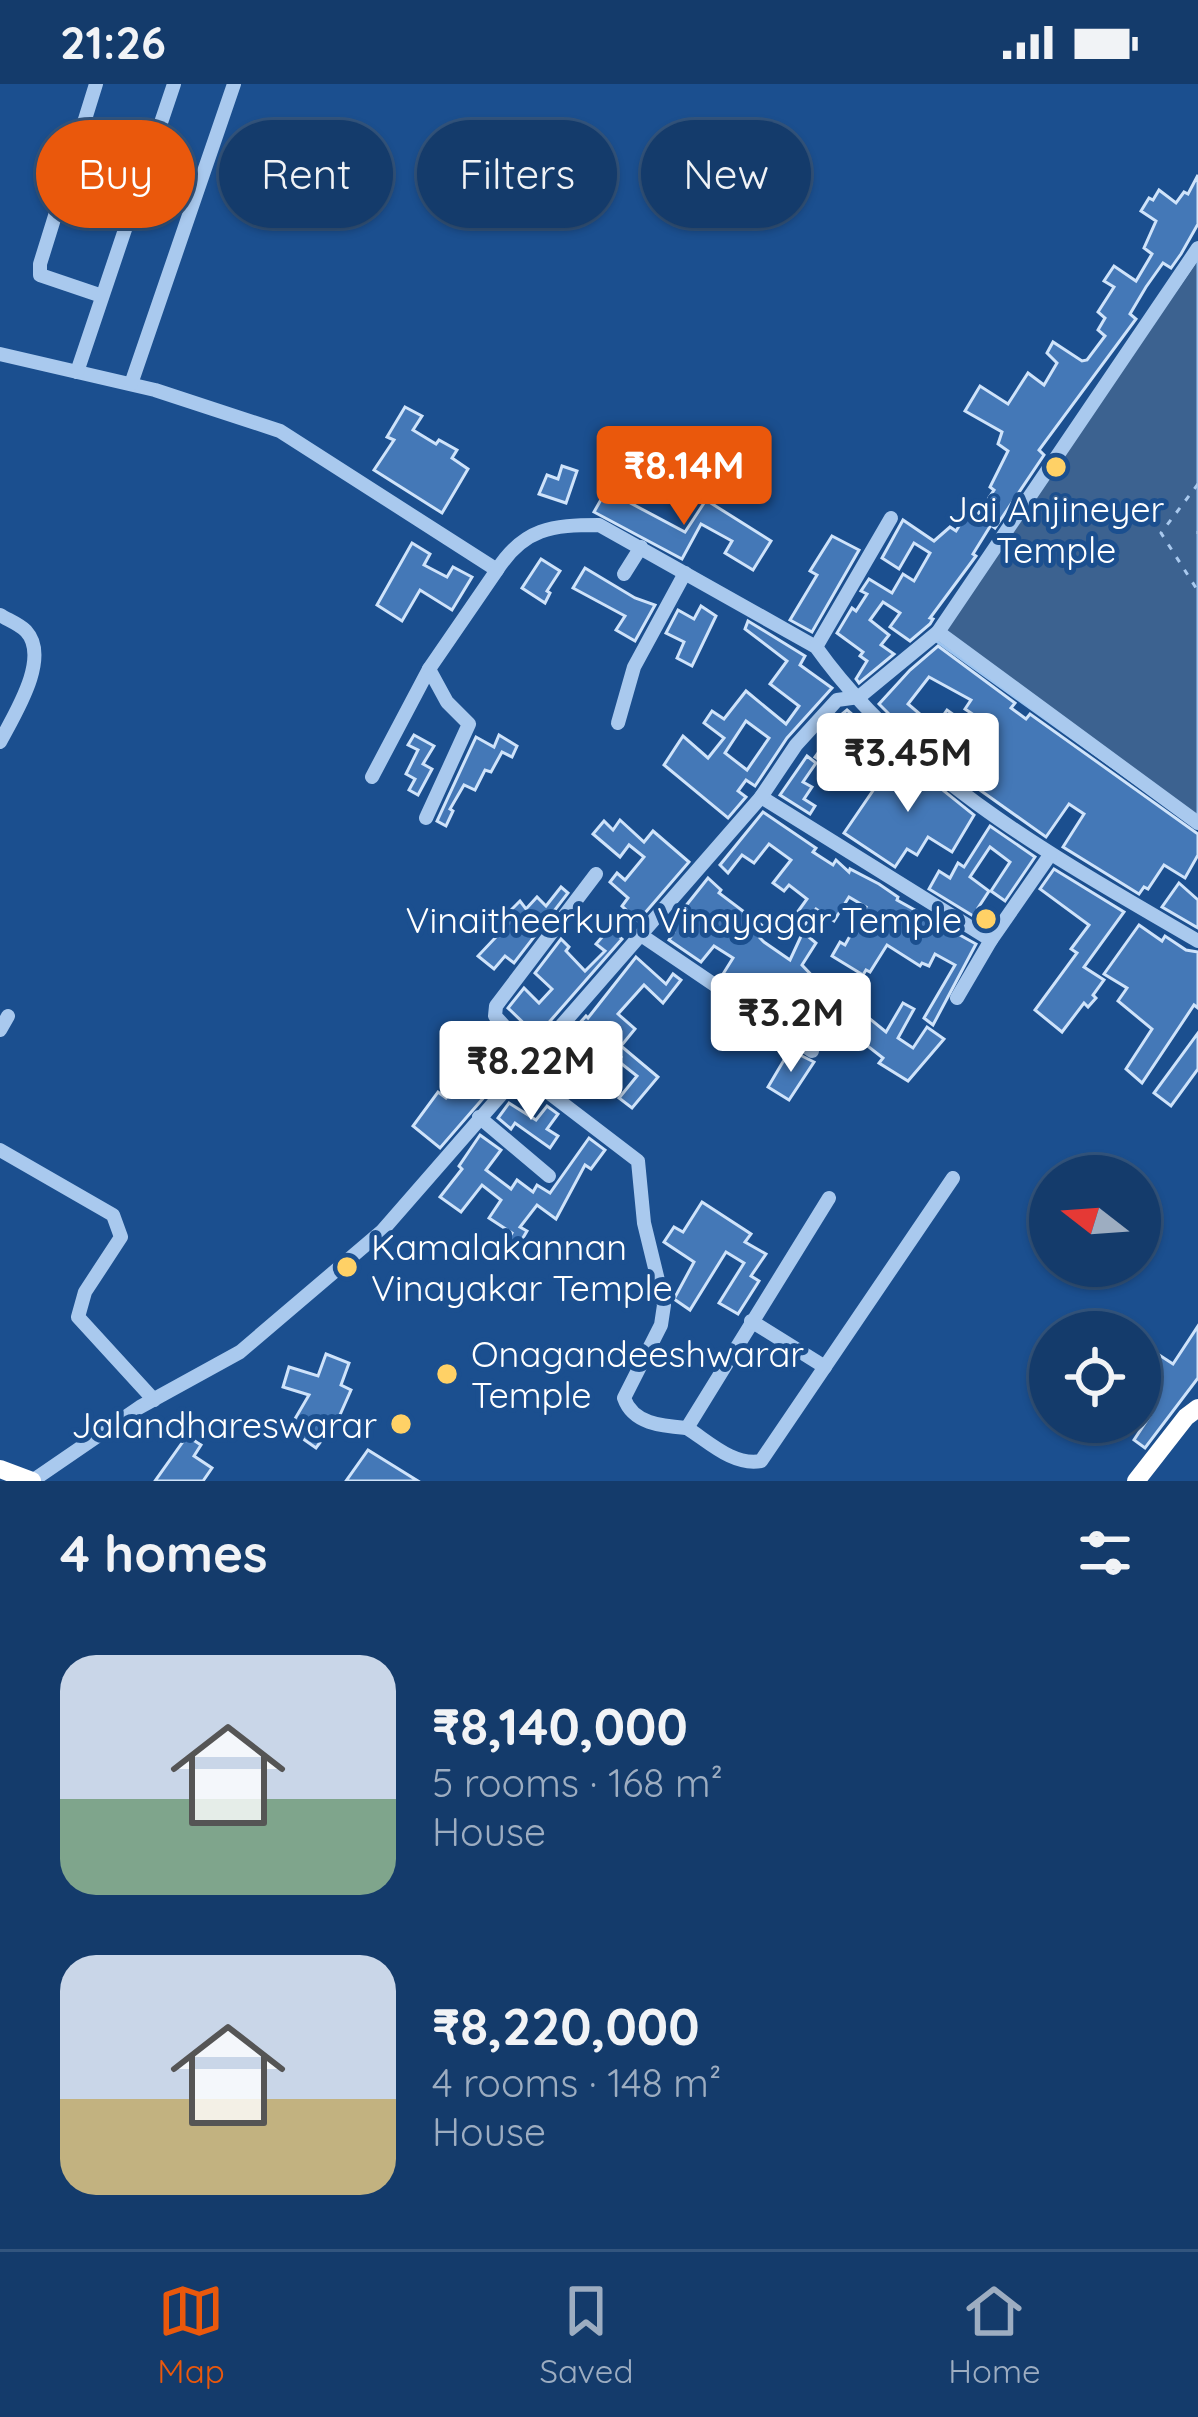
<!DOCTYPE html>
<html lang="en">
<head>
<meta charset="utf-8">
<style>
	body { margin:0; font-family:Quicksand,sans-serif; background:#1d4271; color:#f1f3f6; height:100vh; display:flex; flex-direction:column; font-size:45px; white-space:nowrap }
	* { box-sizing:border-box; margin:0 }
	p { font-size:39px; color:#9dadc1 }
	.icon { flex:none; width:66px; height:66px; fill:none; stroke:currentColor; stroke-width:2; stroke-linecap:round; stroke-linejoin:round }
	.map { position:relative; height:1397px; overflow:hidden }
	.side { display:flex; flex-direction:column; background:#143b6b; flex:1 }
	.side>* { flex:none }
	.hud { position:absolute; left:36px; top:36px; width:1128px; height:108px; display:flex; gap:24px }
	.needle { width:78px; rotate:287deg }
	.fabs { position:absolute; left:1029px; top:1071px; display:grid; gap:24px }
	.fabs a { display:grid; place-items:center; width:132px; height:132px; border-radius:50%; background:#143b6b; box-shadow:0 3px 9px #0004,0 0 0 3px #33557e; font-size:60px }
	.price { position:absolute; translate:-50% -102px; padding:0 27px; border-radius:12px; background:#fff; color:#222; font-size:39px; line-height:78px; filter:drop-shadow(0 3px 6px #0008) }
	.price::after { content:''; position:absolute; left:50%; top:72px; width:36px; height:27px; margin-left:-18px; background:inherit; clip-path:polygon(0 0,100% 0,50% 100%) }
	.price.on { background:#ea580c; color:#fff }
	ul { padding:0; list-style:none }
	li { display:flex; align-items:center; gap:36px; height:300px; padding:0 60px }
	li span { display:grid; place-items:center; flex:none; width:336px; height:240px; border-radius:36px; color:#555 }
	li>.icon { margin-inline-start:auto }
	span .icon { width:144px; height:144px; fill:#fffc; stroke-width:1 }
	li b { font-size:51px }
	h2 { display:flex; justify-content:space-between; align-items:center; height:144px; padding:0 60px; font-size:51px }
	.tag { padding:0 42px; border-radius:54px; background:#143b6b; box-shadow:0 3px 9px #0004,0 0 0 3px #33557e; font-size:42px; line-height:108px }
	.tag.on { background:#ea580c; color:#fff }
	.status { display:flex; justify-content:space-between; align-items:center; height:84px; padding:0 60px; background:#143b6b; direction:ltr }
	.status svg { height:33px; fill:currentColor }
	.tab-bar { display:flex; justify-content:space-around; align-items:center; height:168px; border-top:3px solid #33557e; background:#143b6b; font-size:33px; color:#9dadc1 }
	.tab-bar a { display:grid; justify-items:center; gap:6px }
	.tab-bar .on { color:#ea580c }
	.map>svg:first-child { display:block }
</style>
</head>
<body>
<div class="status"><b>21:26</b><svg viewBox="0 0 49 12"><path d="M0 12V9h3v3zM5 12V6h3v6zM10 12V3h3v9zM15 12V0h3v12zM26 1h20v11H26zM47 4h2v5h-2z"/></svg></div>
<div class="map">
<svg width="1198" height="1397" viewBox="0 0 1198 1397">
	<rect width="100%" height="100%" fill="#1b4f8f"/>
	<!-- water -->
	<path fill="#3c6290" stroke="#9cc4f0" stroke-width="3" d="M1198 174V744L932 554Z"/>
	<!-- building -->
	<g fill="#4478b7" stroke="#cfe3fa" stroke-width="3" fill-rule="evenodd">
		<path d="M1198 91V140L1181 170 1171 184 1163 179 1146 203 1130 230 1136 235 1039 366 1044 371 995 444 991 441 973 470 976 472 930 534 933 535 930 540 910 557 890 543 900 529 883 518 870 536 889 551 881 561 894 570 859 599 856 595 867 577 860 572 863 568 837 549 852 524 856 527 867 510 861 507 869 495 892 509 903 490 914 497 930 469 914 459 899 485 882 474 903 436 934 457 950 443 956 447 968 428 976 433 994 406 990 403 1008 367 998 360 1002 348 965 327 980 302 1008 320 1028 289 1044 301 1057 279 1047 269 1053 258 1082 277 1087 276 1105 252 1098 246 1105 234 1098 228 1114 203 1104 197 1114 182 1136 197 1152 170 1144 164 1156 137 1141 127 1149 114 1153 116 1159 106 1176 119 1184 108 1188 110Z"/>
		<path d="M405 323 422 332 413 346 436 360 439 356 457 366 452 374 468 385 442 429 374 386 394 356 387 353Z"/>
		<path d="M562 382 577 387 566 419 539 410 547 391 558 395Z"/>
		<path d="M611 398 623 406 619 413 685 448 706 416 771 457 753 486 725 469 732 457 701 440 682 475 594 428Z"/>
		<path d="M832 452 859 466 812 548 790 536 817 491 810 487Z"/>
		<path d="M412 459 430 470 424 481 447 493 453 483 472 493 452 526 420 506 402 537 377 521Z"/>
		<path d="M541 475 560 487 547 507 550 509 545 519 522 504Z"/>
		<path d="M585 484 635 514 655 521 635 557 616 546 625 532 573 504Z"/>
		<path d="M701 522 716 532 692 582 677 574 684 558 666 549 678 526 694 535Z"/>
		<path d="M748 537 805 572 800 581 832 604 787 654 755 702 746 696 738 707 746 713 728 734 664 681 683 652 708 674 724 654 704 639 712 627 724 635 746 607 786 640 799 622 770 600 787 577 745 545ZM746 637 769 654 747 686 725 669Z"/>
		<path d="M938 562 1015 619 1011 624 1026 635 1030 630 1198 750V771L1185 794 1164 781 1148 805 1144 803 1139 810 1063 763 1084 730 1069 720 1046 753 949 684 904 645 879 620 910 586ZM929 593 971 616 965 625 986 639 974 655 957 643 961 636 947 626 935 643 908 620Z"/>
		<path d="M847 626 883 657 867 680 848 664 834 685 815 673 831 651 826 648 830 640Z"/>
		<path d="M414 651 434 662 423 680 432 685 418 711 409 706 415 695 406 690 418 666 408 661Z"/>
		<path d="M499 651 517 662 512 673 502 668 491 688 485 686 475 706 464 701 450 725 453 727 446 742 437 737 476 653 494 663Z"/>
		<path d="M898 670 974 731 952 768 928 753 917 771 907 765 895 783 844 749Z"/>
		<path d="M807 672 816 679 803 698 812 703 804 715 815 722 810 730 780 711Z"/>
		<path d="M763 728 816 764 813 768 833 781 836 776 849 788 850 785 879 800 898 813 897 816 976 860 933 941 924 934 955 881 935 870 929 882 922 879 920 882 887 861 870 888 866 886 863 891 832 872 840 858 845 861 866 823 849 813 834 837 816 825 802 845 791 837 807 815 789 801 784 807 773 799 791 776 769 760 754 779 742 771 728 789 720 781Z"/>
		<path d="M620 736 644 758 653 747 689 778 638 837 622 822 628 814 610 798 617 789 625 796 644 773 629 761 620 773 593 750 604 737 613 746Z"/>
		<path d="M990 742 1035 773 1005 817 991 807 1010 778 990 763 970 793 989 807 978 824 993 833 988 841 929 805 939 787 950 794 958 779 964 783Z"/>
		<path d="M1054 785 1124 828 1084 883 1104 896 1093 911 1096 914 1088 923 1084 919 1062 948 1035 926 1077 869 1071 865 1089 841 1040 805Z"/>
		<path d="M708 794 721 806 719 809 767 845 760 854 764 858 790 876 803 848 816 859 802 881 818 898 814 904 824 911 820 917 833 927 820 944 824 947 817 957 723 890 733 874 714 862 701 878 669 856 674 848 669 843Z"/>
		<path d="M1179 799 1198 816V844L1162 823Z"/>
		<path d="M561 803 568 809 514 879 505 872 494 885 478 872 512 836 507 830 520 817 526 825 537 813 546 822Z"/>
		<path d="M1139 841 1162 857 1165 852 1186 866 1198 868V924L1194 921 1142 999 1126 985 1152 945 1118 917 1127 904 1104 890Z"/>
		<path d="M610 844 622 855 537 952 508 924 524 904 539 919 552 905 535 889 561 855 569 863 566 867 585 887 605 867 596 860Z"/>
		<path d="M636 873 666 900 673 890 681 896 663 919 644 901 618 930 635 945 621 962 658 993 632 1024 619 1014 637 992 618 977 621 973 605 962 600 967 576 943 586 932 588 934Z"/>
		<path d="M903 919 914 925 898 954 913 964 927 943 944 955 908 997 879 979 883 974 847 946 859 926 886 948Z"/>
		<path d="M1198 949V985L1171 1022 1154 1009Z"/>
		<path d="M790 966 814 978 789 1016 768 1003Z"/>
		<path d="M471 984 492 1004 440 1064 413 1042 438 1008 446 1014Z"/>
		<path d="M509 1019 536 1036 547 1022 558 1030 547 1045 558 1052 550 1064 515 1039 511 1045 498 1034Z"/>
		<path d="M480 1051 501 1066 486 1086 511 1105 517 1096 533 1108 537 1101 550 1109 589 1054 605 1066 591 1085 585 1081 556 1135 537 1121 520 1143 527 1147 517 1164 507 1157 512 1149 489 1134 501 1116 482 1101 461 1128 440 1113 462 1085 459 1082Z"/>
		<path d="M702 1118 751 1150 745 1158 766 1170 751 1192 759 1197 738 1230 719 1219 744 1179 726 1168 690 1226 674 1215 694 1178 664 1158 674 1143 683 1148Z"/>
		<path d="M1198 1242V1294L1145 1364 1134 1356 1151 1330 1140 1323V1274L1147 1263 1173 1280Z"/>
		<path d="M326 1270 349 1279 341 1301 351 1306 331 1351 327 1349 316 1364 289 1345 309 1311 283 1303 289 1283 318 1292Z"/>
		<path d="M187 1352 201 1361 194 1372 212 1384 203 1397H155Z"/>
		<path d="M368 1366 418 1397H346Z"/>
	</g>
	<g fill="none" stroke-linecap="round" stroke-linejoin="round">
		<!-- path -->
		<g stroke="#a9c9ee" stroke-width="3" stroke-dasharray="6 9" stroke-linecap="butt">
			<path d="M1198 400 1161 449 1198 507"/>
			<path d="M1198 447V450"/>
		</g>
		<!-- minor -->
		<g stroke="#a9c9ee" stroke-width="14">
			<path d="M96 0 40 180V191L102 212"/>
			<path d="M0 270 155 306 280 347 497 486C524 444 552 441 599 441L816 563C910 695 1061 777 1198 857"/>
			<path d="M77 288 174 0"/>
			<path d="M131 300 234 0"/>
			<path d="M624 490 641 463"/>
			<path d="M0 531C8 536 19 540 26 547 51 574 14 631 0 658"/>
			<path d="M938 548 1198 739"/>
			<path d="M816 563 891 434"/>
			<path d="M618 639 634 583 685 489"/>
			<path d="M372 693 429 585"/>
			<path d="M761 713 991 856"/>
			<path d="M426 734 469 640 447 618 429 585 497 486"/>
			<path d="M641 851 812 967"/>
			<path d="M957 914 991 856 1050 771"/>
			<path d="M0 946 8 932"/>
			<path d="M532 972 495 932 496 922 596 790"/>
			<path d="M519 986 638 1077 644 1139 664 1221 661 1241 624 1314C633 1340 662 1342 687 1344L829 1114"/>
			<path d="M479 1033 549 1092"/>
			<path d="M0 1066 113 1131 121 1153 85 1208 78 1233 154 1316"/>
			<path d="M751 1237 825 1283"/>
			<path d="M687 1344C709 1358 733 1382 761 1377L953 1094"/>
			<path d="M32 1397 140 1323 240 1268 382 1147 761 713 796 661 837 616 859 613 938 548 1198 164"/>
		</g>
		<!-- highway -->
		<g stroke="#fff" stroke-width="18">
			<path d="M0 1385 32 1397"/>
			<path d="M1136 1397 1186 1333 1198 1324"/>
		</g>
	</g>
	<!-- markers -->
	<g fill="#ffd166" stroke="#1b4f8f" stroke-width="4.5">
		<circle cx="1056" cy="383" r="12"/>
		<circle cx="986" cy="835" r="12"/>
		<circle cx="347" cy="1183" r="12"/>
		<circle cx="447" cy="1290" r="12"/>
		<circle cx="401" cy="1340" r="12"/>
	</g>
	<g text-anchor="middle" dominant-baseline="central" stroke-width="10" stroke-linejoin="round" paint-order="stroke">
		<!-- poi labels -->
		<g font-size="36" fill="#fff" stroke="#1b4f8f" text-anchor="end">
			<text x="1056" y="424" text-anchor="middle">Jai Anjineyer<tspan x="1056" dy="41">Temple</tspan></text>
			<text x="962" y="835">Vinaitheerkum Vinayagar Temple</text>
			<text x="371" y="1162" text-anchor="start">Kamalakannan<tspan x="371" dy="41">Vinayakar Temple</tspan></text>
			<text x="471" y="1269" text-anchor="start">Onagandeeshwarar<tspan x="471" dy="41">Temple</tspan></text>
			<text x="377" y="1340">Jalandhareswarar</text>
		</g>
	</g>
</svg>
<div class="fabs">
<a><svg class="needle" viewBox="-14 -14 28 28"><path d="M0-13l5 13h-10z" fill="#e53935"/><path d="M0 13l5-13h-10z" fill="#9dadc1"/></svg></a>
<a><svg class="icon" aria-label="locate" viewBox="0 0 24 24"><circle cx="12" cy="12" r="6"/><path d="M12 2v4M12 18v4M2 12h4M18 12h4"/></svg></a>
</div>
<b class="price on" style="left:684px;top:444px">₹8.14M</b>
<b class="price" style="left:908px;top:731px">₹3.45M</b>
<b class="price" style="left:791px;top:991px">₹3.2M</b>
<b class="price" style="left:531px;top:1039px">₹8.22M</b>
<div class="hud">
<a class="tag on">Buy</a>
<a class="tag">Rent</a>
<a class="tag">Filters</a>
<a class="tag">New</a>
</div>
</div>
<section class="side">
<h2>4 homes<svg class="icon" aria-label="filters" viewBox="0 0 24 24"><path d="M4 7h16M4 17h16"/><circle cx="9" cy="7" r="2"/><circle cx="15" cy="17" r="2"/></svg></h2>
<ul>
<li><span style="background:linear-gradient(#c9d6e8 60%,#7fa58c 0)"><svg class="icon" aria-label="home" viewBox="0 0 24 24"><path d="M3 11l9-7 9 7M6 9v11h12V9"/></svg></span><div><b>₹8,140,000</b><p>5 rooms · 168 m²</p><p>House</p></div></li>
<li><span style="background:linear-gradient(#c9d6e8 60%,#c2b280 0)"><svg class="icon" aria-label="home" viewBox="0 0 24 24"><path d="M3 11l9-7 9 7M6 9v11h12V9"/></svg></span><div><b>₹8,220,000</b><p>4 rooms · 148 m²</p><p>House</p></div></li>
</ul>
</section>
<nav class="tab-bar">
<a class="on"><svg class="icon" aria-label="map" viewBox="0 0 24 24"><path d="M3 6l6-2 6 2 6-2v14l-6 2-6-2-6 2zM9 4v14M15 6v14"/></svg>Map</a>
<a><svg class="icon" aria-label="saved" viewBox="0 0 24 24"><path d="M7 4h10v16l-5-4-5 4z"/></svg>Saved</a>
<a><svg class="icon" aria-label="home" viewBox="0 0 24 24"><path d="M3 11l9-7 9 7M6 9v11h12V9"/></svg>Home</a>
</nav>
</body>
</html>
